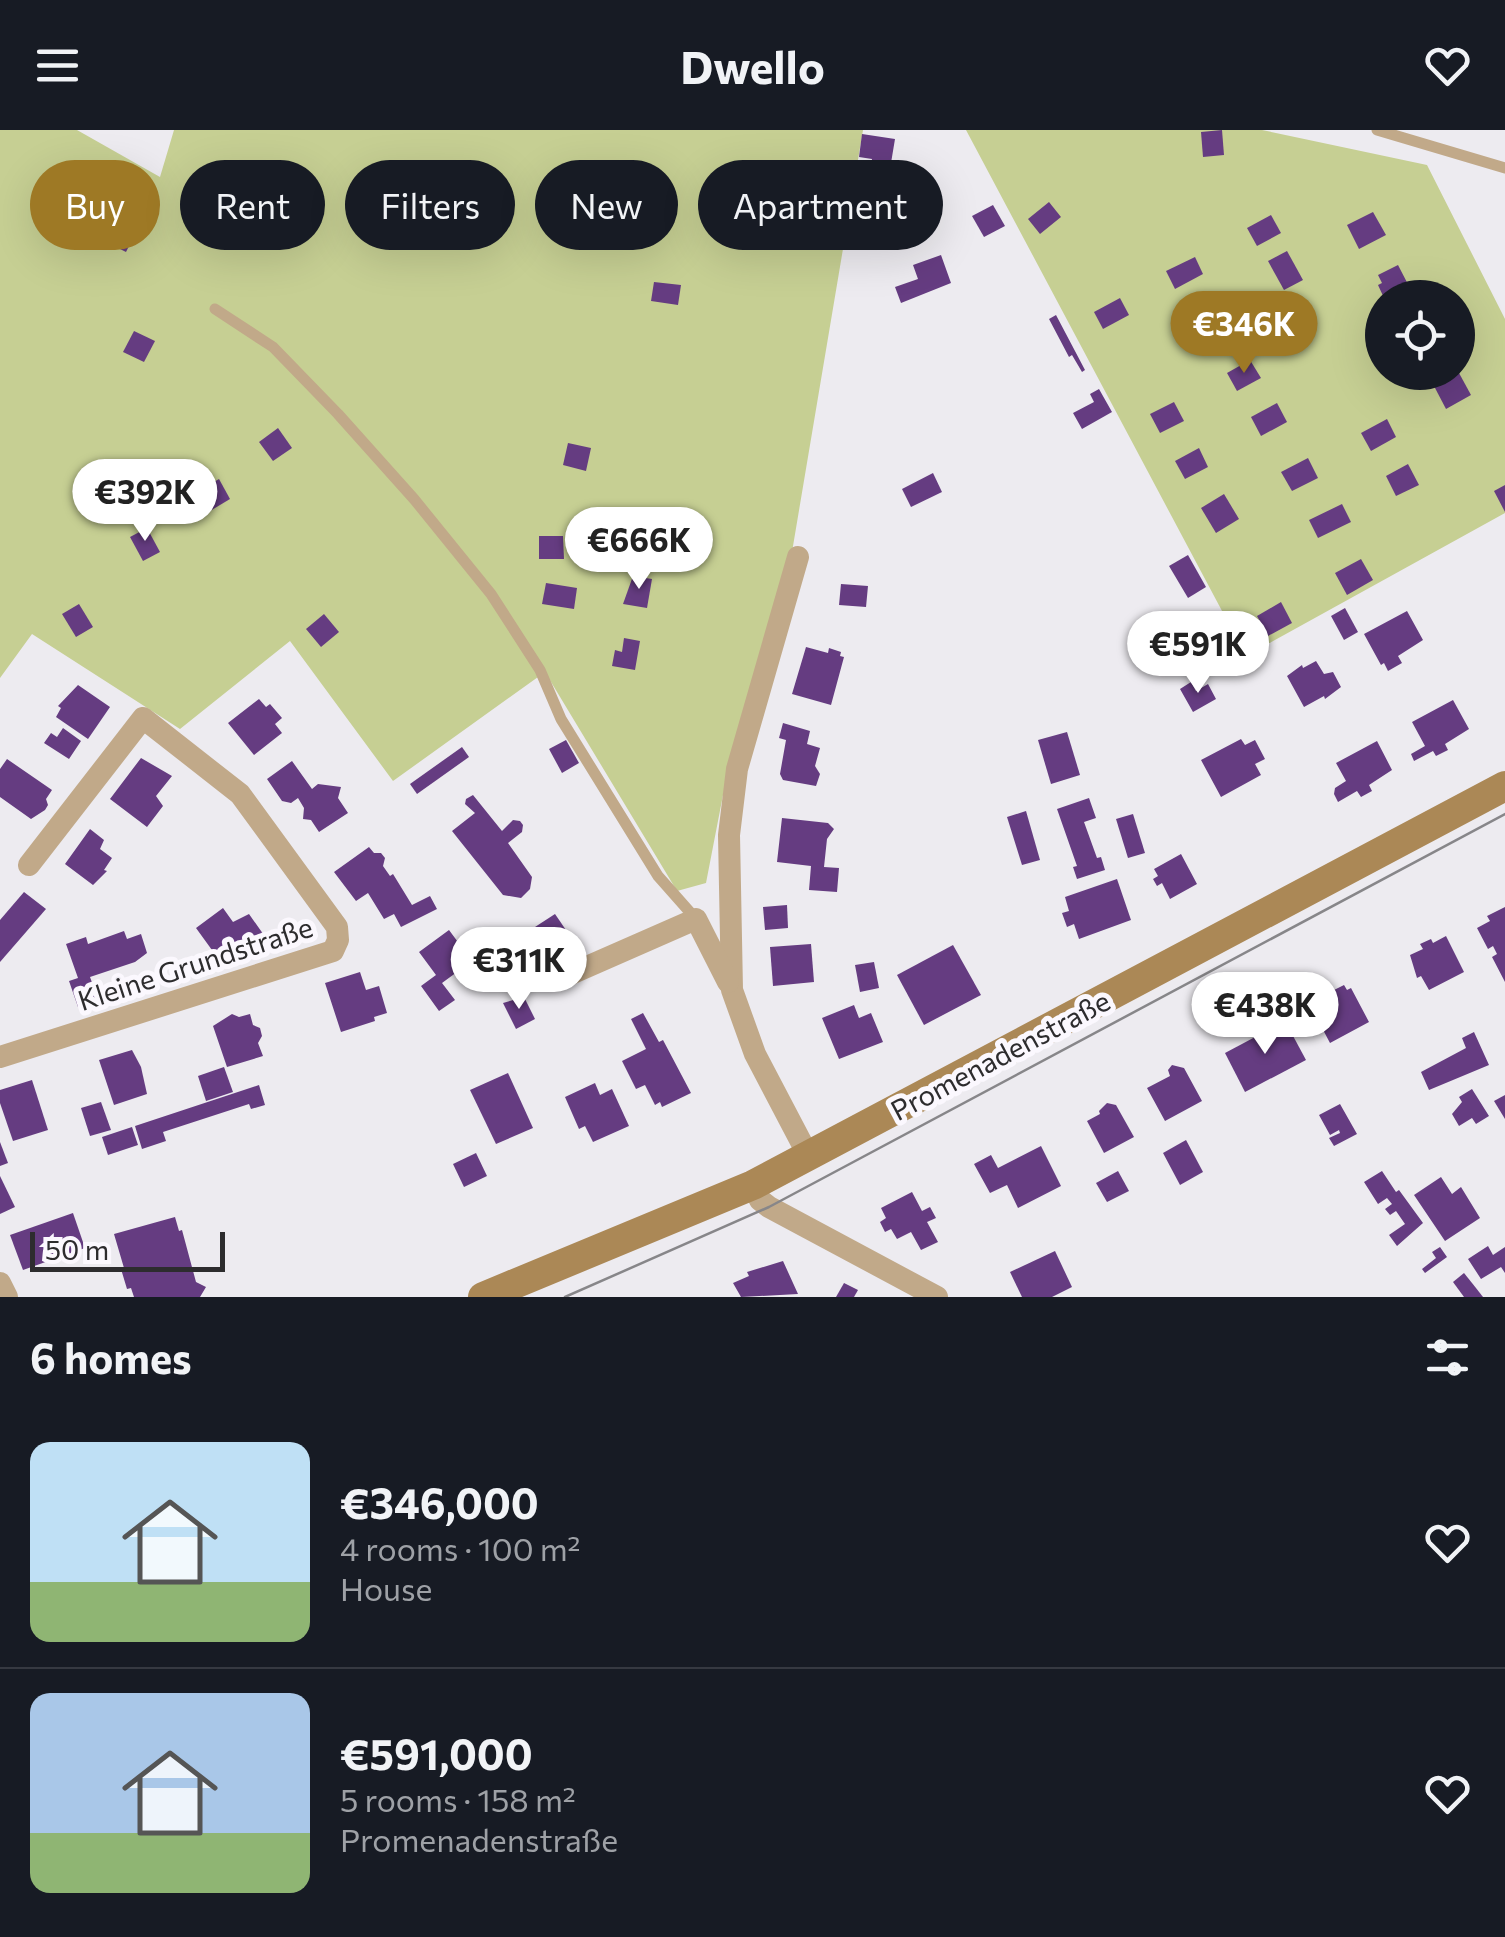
<!DOCTYPE html>
<html lang="en">
<head>
<meta charset="utf-8">
<style>
	body { margin:0; font-family:Commissioner,sans-serif; background:#242831; color:#f1f3f6; height:100vh; display:flex; flex-direction:column; font-size:38px; white-space:nowrap }
	* { box-sizing:border-box; margin:0 }
	p { font-size:32px; color:#9ea1a6 }
	.icon { flex:none; width:55px; height:55px; fill:none; stroke:currentColor; stroke-width:2; stroke-linecap:round; stroke-linejoin:round }
	.map { position:relative; height:1167px; overflow:hidden }
	.side { display:flex; flex-direction:column; background:#171b24; flex:1 }
	.side>* { flex:none }
	.guide { position:absolute; left:30px; top:30px; width:1000px; height:90px; display:flex; gap:20px }
	.tools { position:absolute; left:1365px; top:150px; display:grid; gap:20px }
	.tools a { display:grid; place-items:center; width:110px; height:110px; border-radius:50%; background:#171b24; box-shadow:0 10px 40px #0002; font-size:50px }
	.scale { position:absolute; left:30px; bottom:25px; width:195px; box-sizing:border-box; padding-left:10px; border:5px solid #2d2c2e; border-top:0; font-size:28px; line-height:35px; white-space:nowrap; color:#2d2c2e; -webkit-text-stroke:8px #fbf8fe; paint-order:stroke }
	.price { position:absolute; translate:-50% -85px; padding:0 22px; border-radius:35px; background:#fff; color:#222; font-size:32px; line-height:65px; filter:drop-shadow(0 2px 5px #0008) }
	.price::after { content:''; position:absolute; left:50%; top:60px; width:30px; height:22px; margin-left:-15px; background:inherit; clip-path:polygon(0 0,100% 0,50% 100%) }
	.price.current { background:#9e7925; color:#fff }
	ul { padding:0; list-style:none }
	li { display:flex; align-items:center; gap:30px; height:250px; padding:0 30px }
	li+li { border-top:2px solid #363941 }
	li span { display:grid; place-items:center; flex:none; width:280px; height:200px; border-radius:20px; color:#555 }
	li>.icon { margin-inline-start:auto }
	span .icon { width:120px; height:120px; fill:#fffc; stroke-width:1 }
	li b { font-size:42px }
	h2 { display:flex; justify-content:space-between; align-items:center; height:120px; padding:0 30px; font-size:42px }
	.tag { padding:0 35px; border-radius:45px; background:#171b24; box-shadow:0 10px 40px #0002; font-size:35px; line-height:90px }
	.tag.current { background:#9e7925; color:#fff }
	header { display:flex; justify-content:space-between; align-items:center; height:130px; padding:0 30px; background:#171b24; font-size:45px; font-weight:700 }
	.map>svg:first-child { display:block }
</style>
</head>
<body>
<header><svg class="icon" aria-label="menu" viewBox="0 0 24 24"><path d="M4 6h16M4 12h16M4 18h16"/></svg>Dwello<svg class="icon" aria-label="heart" viewBox="0 0 24 24"><path d="M12 20l-8-8c-3-5 5-10 8-4 3-6 11-1 8 4z"/></svg></header>
<div class="map">
<svg width="1505" height="1167" viewBox="0 0 1505 1167">
	<rect width="100%" height="100%" fill="#edebf0"/>
	<!-- green -->
	<g fill="#c6cf93" fill-rule="evenodd">
		<path d="M0 0H77L160 47 174 0H863L792 422 723 665 706 753 677 761 545 542 393 651 290 511 180 599 32 504 0 548Z"/>
		<path d="M966 0H1262L1427 35 1505 189V383L1246 526ZM1382 168H1458V242H1382Z"/>
	</g>
	<!-- building -->
	<g fill="#653c81">
		<path d="M1222 0 1224 25 1203 27 1201 2Z"/>
		<path d="M862 4 895 9 890 39 904 41 901 56 868 52 872 29 859 27Z"/>
		<path d="M416 64 420 83 393 89 389 70Z"/>
		<path d="M1049 72 1061 87 1040 104 1028 89Z"/>
		<path d="M993 75 1005 96 984 107 972 86Z"/>
		<path d="M1373 82 1386 105 1359 119 1347 95Z"/>
		<path d="M1271 85 1281 103 1257 116 1247 98Z"/>
		<path d="M110 92 135 104 126 122 102 110Z"/>
		<path d="M1287 121 1303 150 1284 160 1268 131Z"/>
		<path d="M941 125 951 153 901 173 895 157 918 149 913 135Z"/>
		<path d="M1195 127 1203 144 1175 159 1166 141Z"/>
		<path d="M1398 135 1413 164 1407 168H1384L1378 155 1382 153 1378 145Z"/>
		<path d="M654 152 681 155 678 175 651 171Z"/>
		<path d="M1120 168 1129 185 1103 199 1094 182Z"/>
		<path d="M1219 171 1231 194 1203 210 1191 186Z"/>
		<path d="M1056 185 1085 240 1082 242 1072 225 1069 227 1049 189Z"/>
		<path d="M134 201 155 211 144 232 123 222Z"/>
		<path d="M1250 230 1261 248 1237 261 1227 243Z"/>
		<path d="M1459 243 1471 265 1446 279 1434 256Z"/>
		<path d="M1099 259 1112 282 1082 299 1073 283 1094 272 1090 264Z"/>
		<path d="M1174 272 1184 291 1160 303 1150 284Z"/>
		<path d="M1277 273 1287 292 1261 306 1251 287Z"/>
		<path d="M1387 289 1396 307 1371 321 1361 303Z"/>
		<path d="M278 298 292 318 273 331 259 312Z"/>
		<path d="M568 313 591 318 586 341 563 335Z"/>
		<path d="M1199 318 1208 337 1185 349 1175 331Z"/>
		<path d="M1308 328 1318 348 1292 361 1281 342Z"/>
		<path d="M1408 334 1419 355 1396 366 1386 346Z"/>
		<path d="M933 343 942 362 911 377 902 359Z"/>
		<path d="M219 349 230 369 210 381 198 361Z"/>
		<path d="M1505 355V382L1494 361Z"/>
		<path d="M1224 364 1239 389 1216 403 1201 378Z"/>
		<path d="M1342 374 1351 392 1318 408 1309 390Z"/>
		<path d="M642 385 662 388 657 414 635 411Z"/>
		<path d="M147 398 160 422 143 431 130 407Z"/>
		<path d="M539 406H563L564 429H539Z"/>
		<path d="M1188 425 1206 457 1188 468 1169 436Z"/>
		<path d="M1361 429 1373 450 1347 465 1335 443Z"/>
		<path d="M633 446 652 449 647 478 623 474Z"/>
		<path d="M546 453 577 458 574 479 542 474Z"/>
		<path d="M841 454 868 456 866 477 839 475Z"/>
		<path d="M1281 472 1292 493 1268 506 1257 486Z"/>
		<path d="M79 474 93 497 76 507 62 484Z"/>
		<path d="M1345 478 1358 502 1344 510 1331 486Z"/>
		<path d="M1407 481 1423 510 1398 526 1402 533 1388 541 1384 533 1381 535 1364 504Z"/>
		<path d="M324 484 339 502 321 517 306 499Z"/>
		<path d="M624 508 640 511 635 540 612 536 615 520 622 522Z"/>
		<path d="M806 517 828 523 829 518 841 522 840 526 844 527 831 575 792 564Z"/>
		<path d="M1316 531 1324 544 1333 542 1341 557 1325 569 1324 566 1304 577 1287 546 1302 535 1303 538Z"/>
		<path d="M1191 552 1196 561 1208 554 1216 569 1193 582 1180 559Z"/>
		<path d="M78 555 110 577 88 609 56 587 61 578 58 576Z"/>
		<path d="M259 569 266 577 270 574 282 588 275 594 282 603 254 625 228 593Z"/>
		<path d="M1453 570 1469 599 1445 614 1448 620 1436 626 1433 621 1414 631 1411 624 1425 616 1412 592Z"/>
		<path d="M783 593 810 601 807 614 820 618 815 636 820 644 816 656 783 650 780 644 786 610 779 608Z"/>
		<path d="M63 598 81 611 69 629 44 613 51 603 57 607Z"/>
		<path d="M1067 602 1080 645 1051 654 1038 610Z"/>
		<path d="M1241 609 1245 615 1255 610 1265 629 1255 634 1261 645 1221 667 1201 630Z"/>
		<path d="M566 610 579 633 562 643 549 619Z"/>
		<path d="M1377 611 1392 640 1369 655 1372 661 1361 667 1357 661 1338 672 1334 664 1335 658 1346 651 1336 633Z"/>
		<path d="M462 617 469 627 417 664 410 654Z"/>
		<path d="M141 628 172 646 156 666 163 676 147 697 110 669Z"/>
		<path d="M7 629 52 660 46 669 48 675 45 680 31 689 0 667V639Z"/>
		<path d="M292 631 312 659 318 654 341 657 338 668 348 683 319 702 311 690 303 689 304 678 298 668 291 673 282 671 267 649Z"/>
		<path d="M473 665 502 701 513 690 520 691 523 695 522 702 508 713 532 747 530 759 521 768 503 765 452 701 475 683 465 674 466 669Z"/>
		<path d="M1089 668 1096 688 1084 692 1097 728 1101 727 1105 740 1077 749 1073 737 1077 736 1057 679Z"/>
		<path d="M1026 681 1040 730 1022 735 1007 687Z"/>
		<path d="M1133 684 1145 723 1128 728 1116 689Z"/>
		<path d="M782 688 828 693 834 699 827 709 824 737 839 738 837 762 809 760 811 736 777 732Z"/>
		<path d="M90 699 104 710 100 719 112 728 104 740 107 741 93 755 65 734Z"/>
		<path d="M369 717 374 723H381L385 728 383 736 390 746 393 744 412 775 430 766 437 779 401 797 394 784 384 789 368 763 356 771 334 742Z"/>
		<path d="M1181 724 1197 754 1170 769 1162 753 1157 756 1153 749 1158 746 1154 739Z"/>
		<path d="M1117 749 1131 790 1079 809 1074 794 1067 797 1062 783 1069 781 1065 767Z"/>
		<path d="M24 762 46 779 0 832V790Z"/>
		<path d="M787 775 788 798 765 800 763 777Z"/>
		<path d="M1505 777V852L1492 827 1497 824 1493 816 1488 819 1477 798 1490 791 1487 786Z"/>
		<path d="M223 778 233 792 249 784 266 808 225 838 196 798Z"/>
		<path d="M555 784 568 803 549 817 535 797Z"/>
		<path d="M449 800 472 831 442 853 455 870 439 881 421 856 436 845 419 822Z"/>
		<path d="M124 801 127 809 141 804 147 823 135 832 90 847 98 869 78 877 69 851 78 848 66 814 86 807 88 814Z"/>
		<path d="M1446 806 1464 842 1429 860 1421 846 1417 848 1410 825 1423 819 1420 814 1431 809 1433 813Z"/>
		<path d="M811 814 814 852 773 856 770 817Z"/>
		<path d="M953 815 981 865 924 895 897 845Z"/>
		<path d="M874 832 879 858 860 862 855 835Z"/>
		<path d="M360 842 366 860 379 856 387 883 374 887 375 891 341 902 325 853Z"/>
		<path d="M1344 855 1347 860 1351 858 1369 892 1330 913 1312 879 1335 866 1332 861Z"/>
		<path d="M524 867 535 889 516 899 503 873Z"/>
		<path d="M854 875 859 888 871 883 883 912 839 929 822 888Z"/>
		<path d="M643 883 659 912 663 910 691 963 662 977 660 972 655 975 645 955 636 959 622 931 646 919 631 889Z"/>
		<path d="M232 884 239 887 250 884 253 895 260 898 262 906 258 913 263 926 227 937 213 896Z"/>
		<path d="M1285 891 1306 930 1245 962 1225 923Z"/>
		<path d="M1474 902 1489 935 1429 960 1421 942 1466 918 1462 908Z"/>
		<path d="M132 920 141 937 147 964 114 975 99 930Z"/>
		<path d="M1172 935 1184 938 1202 971 1165 991 1147 958 1170 946 1168 940Z"/>
		<path d="M224 937 233 962 206 971 198 946Z"/>
		<path d="M508 943 533 998 496 1014 470 960Z"/>
		<path d="M32 950 48 1000 13 1011 0 973V960Z"/>
		<path d="M595 953 600 965 612 959 629 996 593 1012 585 996 579 999 565 967Z"/>
		<path d="M259 955 265 975 251 979 249 974 163 1002 166 1011 142 1019 135 996Z"/>
		<path d="M1472 959 1489 986 1476 994 1472 988 1459 996 1452 984 1462 972 1459 967Z"/>
		<path d="M1505 965V989L1494 971Z"/>
		<path d="M101 972 111 1000 90 1006 81 978Z"/>
		<path d="M1107 973 1116 975 1134 1007 1104 1023 1087 991 1100 984 1099 981Z"/>
		<path d="M1340 974 1357 1004 1334 1016 1329 1008 1340 1003 1339 1000 1330 1005 1319 985Z"/>
		<path d="M132 997 138 1015 108 1025 102 1007Z"/>
		<path d="M1186 1010 1203 1042 1180 1055 1163 1023Z"/>
		<path d="M0 1012 8 1033 0 1036Z"/>
		<path d="M1041 1016 1061 1056 1018 1078 1007 1055 990 1063 974 1034 991 1025 998 1038Z"/>
		<path d="M476 1023 487 1046 464 1057 453 1034Z"/>
		<path d="M1118 1041 1129 1061 1107 1072 1096 1053Z"/>
		<path d="M1382 1041 1396 1062 1399 1060 1423 1093 1397 1116 1389 1105 1405 1094 1396 1081 1390 1085 1385 1079 1392 1074 1387 1068 1378 1074 1364 1052Z"/>
		<path d="M0 1046 15 1077 0 1084Z"/>
		<path d="M1441 1047 1452 1064 1461 1057 1480 1088 1445 1111 1414 1065Z"/>
		<path d="M912 1062 922 1081 930 1077 936 1088 927 1092 938 1112 921 1120 911 1102 897 1109 891 1099 885 1102 880 1092 886 1088 881 1078Z"/>
		<path d="M73 1083 85 1118 23 1140 10 1105Z"/>
		<path d="M175 1087 179 1101 182 1100 196 1152 206 1157 200 1167H134L131 1158 127 1159 121 1139 124 1138 114 1104Z"/>
		<path d="M1488 1116 1493 1125 1505 1117V1143L1501 1137 1481 1149 1468 1129Z"/>
		<path d="M1440 1117 1447 1127 1425 1143 1422 1139 1436 1128 1432 1122Z"/>
		<path d="M1055 1121 1072 1157 1052 1167H1022L1010 1142Z"/>
		<path d="M783 1131 798 1164 741 1167 733 1153 749 1146 747 1142Z"/>
		<path d="M1464 1143 1476 1158 1483 1167H1464L1453 1152Z"/>
		<path d="M844 1153 858 1160 854 1167H836Z"/>
	</g>
	<g fill="none" stroke-linecap="round" stroke-linejoin="round">
		<!-- lane -->
		<g stroke="#c1a989" stroke-width="11">
			<path d="M1377 0 1505 38"/>
			<path d="M215 179 273 217 338 284 414 369 491 464 540 540 561 589 658 746 696 789"/>
		</g>
		<!-- street -->
		<g stroke="#c1a989" stroke-width="22">
			<path d="M798 427 737 639 729 705 732 860 755 924 809 1027"/>
			<path d="M557 850 696 789 728 852"/>
			<path d="M0 927 333 821 338 810 337 797 240 664 143 588 29 735"/>
			<path d="M753 1055 760 1070 769 1077 937 1167"/>
			<path d="M0 1153 7 1167"/>
		</g>
		<!-- secondary -->
		<path stroke="#ab8856" stroke-width="30" d="M483 1167 753 1055 1505 656"/>
		<!-- tram -->
		<path stroke="#878689" stroke-width="2.5" d="M565 1167 769 1077 1505 684"/>
	</g>
	<g text-anchor="middle" dominant-baseline="central" stroke-width="10" stroke-linejoin="round" paint-order="stroke">
		<!-- street labels -->
		<g font-size="28" fill="#2d2c2e" stroke="#fbf8fe">
			<text transform="translate(195 833) rotate(-18)">Kleine Grundstraße</text>
			<text transform="translate(1000 925) rotate(-28)">Promenadenstraße</text>
		</g>
	</g>
</svg>
<div class="tools">
<a><svg class="icon" aria-label="locate" viewBox="0 0 24 24"><circle cx="12" cy="12" r="6"/><path d="M12 2v4M12 18v4M2 12h4M18 12h4"/></svg></a>
</div>
<div class="scale">50 m</div>
<b class="price current" style="left:1244px;top:246px">€346K</b>
<b class="price" style="left:145px;top:414px">€392K</b>
<b class="price" style="left:639px;top:462px">€666K</b>
<b class="price" style="left:1198px;top:566px">€591K</b>
<b class="price" style="left:519px;top:882px">€311K</b>
<b class="price" style="left:1265px;top:927px">€438K</b>
<div class="guide">
<a class="tag current">Buy</a>
<a class="tag">Rent</a>
<a class="tag">Filters</a>
<a class="tag">New</a>
<a class="tag">Apartment</a>
</div>
</div>
<section class="side">
<h2>6 homes<svg class="icon" aria-label="filters" viewBox="0 0 24 24"><path d="M4 7h16M4 17h16"/><circle cx="9" cy="7" r="2"/><circle cx="15" cy="17" r="2"/></svg></h2>
<ul>
<li><span style="background:linear-gradient(#bfe0f5 70%,#8fb573 0)"><svg class="icon" aria-label="home" viewBox="0 0 24 24"><path d="M3 11l9-7 9 7M6 9v11h12V9"/></svg></span><div><b>€346,000</b><p>4 rooms · 100 m²</p><p>House</p></div><svg class="icon" aria-label="heart" viewBox="0 0 24 24"><path d="M12 20l-8-8c-3-5 5-10 8-4 3-6 11-1 8 4z"/></svg></li>
<li><span style="background:linear-gradient(#a9c7e8 70%,#8fb573 0)"><svg class="icon" aria-label="home" viewBox="0 0 24 24"><path d="M3 11l9-7 9 7M6 9v11h12V9"/></svg></span><div><b>€591,000</b><p>5 rooms · 158 m²</p><p>Promenadenstraße</p></div><svg class="icon" aria-label="heart" viewBox="0 0 24 24"><path d="M12 20l-8-8c-3-5 5-10 8-4 3-6 11-1 8 4z"/></svg></li>
</ul>
</section>
</body>
</html>
